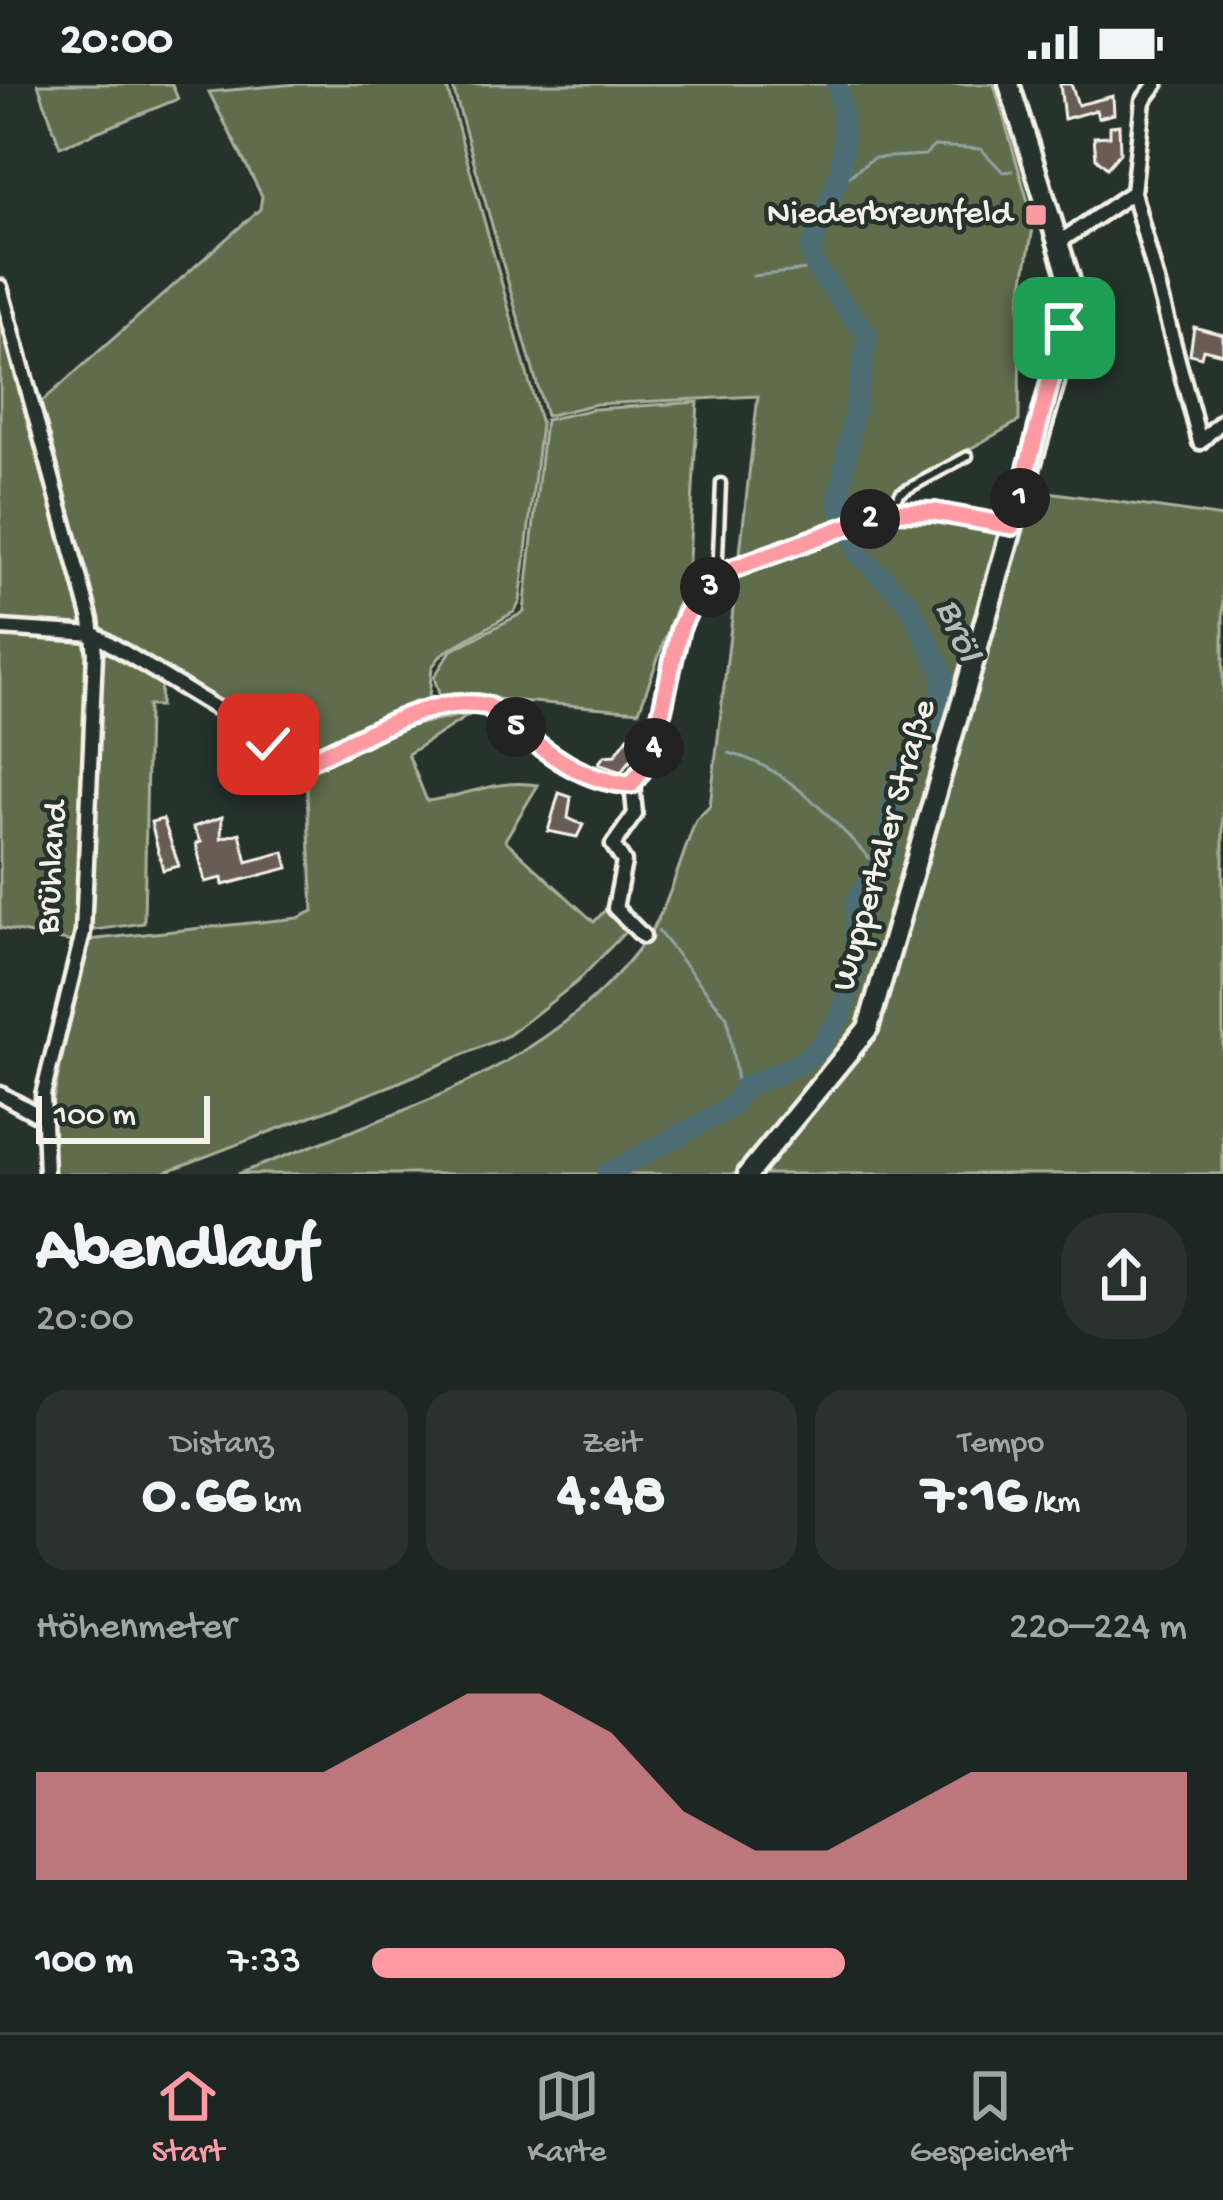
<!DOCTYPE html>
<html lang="de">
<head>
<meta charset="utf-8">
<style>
	body { margin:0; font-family:"Gochi Hand",sans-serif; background:#29322f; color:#f1f3f6; height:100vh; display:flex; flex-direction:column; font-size:45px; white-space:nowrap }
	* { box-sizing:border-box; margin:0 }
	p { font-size:39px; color:#a0a5a5 }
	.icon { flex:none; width:66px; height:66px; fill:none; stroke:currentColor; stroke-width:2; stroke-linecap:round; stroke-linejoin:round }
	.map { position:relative; height:1090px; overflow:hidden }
	.side { display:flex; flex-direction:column; background:#1c2622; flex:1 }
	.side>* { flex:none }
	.scale { position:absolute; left:36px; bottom:30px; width:174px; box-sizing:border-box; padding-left:12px; border:6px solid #f4f1e8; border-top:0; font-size:33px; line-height:42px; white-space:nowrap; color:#f4f1e8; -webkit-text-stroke:9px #26332d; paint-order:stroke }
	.pin { position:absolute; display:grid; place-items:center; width:102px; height:102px; color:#fff; margin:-51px; border-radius:24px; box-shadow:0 6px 18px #0006 }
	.km { position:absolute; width:60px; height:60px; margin:-30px; border-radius:50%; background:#222; color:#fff; font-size:33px; line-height:60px; text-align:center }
	.round { display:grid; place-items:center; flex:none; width:126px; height:126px; border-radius:48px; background:#29322f }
	.head { display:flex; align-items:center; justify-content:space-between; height:204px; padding:0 36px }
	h1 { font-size:66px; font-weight:700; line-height:90px }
	.metrics { display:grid; grid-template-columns:repeat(3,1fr); gap:18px; height:204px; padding:12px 36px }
	.metrics div { display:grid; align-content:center; border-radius:30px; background:#29322f; text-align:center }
	.metrics b { font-size:60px; font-weight:700 }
	.metrics small { font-size:33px; font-weight:400 }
	.metrics p { font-size:33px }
	.chart { height:336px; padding:24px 36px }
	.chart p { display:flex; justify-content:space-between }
	.chart svg { width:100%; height:216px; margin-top:12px; fill:#ff9aa2; opacity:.7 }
	ul { padding:0 36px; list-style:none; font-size:39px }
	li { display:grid; grid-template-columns:192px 144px 1fr; align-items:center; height:90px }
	li i { height:30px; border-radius:15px; background:#ff9aa2 }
	.status { display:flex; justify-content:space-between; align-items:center; height:84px; padding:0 60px; background:#1c2622; direction:ltr }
	.status svg { height:33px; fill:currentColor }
	.tab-bar { display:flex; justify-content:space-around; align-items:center; height:168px; border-top:3px solid #3a4340; background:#1c2622; font-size:33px; color:#a0a5a5 }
	.tab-bar a { display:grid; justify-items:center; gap:6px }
	.tab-bar .on { color:#ff9aa2 }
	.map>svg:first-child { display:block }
	.green { fill:#606d4e; stroke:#aaaf9b; stroke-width:3 }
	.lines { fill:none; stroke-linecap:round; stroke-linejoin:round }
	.stream { stroke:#90a2a3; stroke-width:3 }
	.river { stroke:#4e6e75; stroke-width:21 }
	.building { fill:#685d54; stroke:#f4f1e8; stroke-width:3 }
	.service-casing { stroke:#f4f1e8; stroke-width:15 }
	.minor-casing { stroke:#f4f1e8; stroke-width:21 }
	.secondary-casing { stroke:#f4f1e8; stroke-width:27 }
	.service { stroke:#26332d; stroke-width:6 }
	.minor { stroke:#26332d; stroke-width:12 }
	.secondary { stroke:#26332d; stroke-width:18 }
	.route-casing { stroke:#fff; stroke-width:24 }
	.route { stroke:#ff9aa2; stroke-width:15 }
	.poi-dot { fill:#ff9aa2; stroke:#26332d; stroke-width:4.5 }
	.labels { text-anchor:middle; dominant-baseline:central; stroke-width:9; stroke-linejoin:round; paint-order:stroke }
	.poi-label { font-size:36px; fill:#f4f1e8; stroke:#26332d; text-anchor:end }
	.street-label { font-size:36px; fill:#f4f1e8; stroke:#26332d }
	.water-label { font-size:39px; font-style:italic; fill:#b2bdba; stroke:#26332d }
</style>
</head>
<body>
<div class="status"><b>20:00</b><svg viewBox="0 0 49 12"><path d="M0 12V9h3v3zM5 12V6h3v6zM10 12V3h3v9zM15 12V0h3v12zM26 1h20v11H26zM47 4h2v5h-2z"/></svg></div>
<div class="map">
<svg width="1223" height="1090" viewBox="0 0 1223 1090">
	<rect width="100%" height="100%" fill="#26332d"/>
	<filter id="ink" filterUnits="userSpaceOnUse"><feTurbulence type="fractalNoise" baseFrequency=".00833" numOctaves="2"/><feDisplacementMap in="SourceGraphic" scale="24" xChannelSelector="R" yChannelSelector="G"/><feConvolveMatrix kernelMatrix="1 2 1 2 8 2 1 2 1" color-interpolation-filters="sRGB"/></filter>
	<g filter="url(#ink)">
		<g class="green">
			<path d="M38,0H172L178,15L60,63Z"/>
			<path d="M296,0H446L541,340L520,518L514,528L442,570L432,583L428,622L306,673L97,541L35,324L260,125L262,112L209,8Z"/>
			<path d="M452,0H994L1034,138L1020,219L1019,337L906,401L874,427L739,477L758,312L596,320L546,332Z"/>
			<path d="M0,213L88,536L81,546L0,538Z"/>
			<path d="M698,318L688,491L639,627L496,615L441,617L434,593L451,567L524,528L545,336L594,325Z"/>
			<path d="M1028,405L1223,433V1090H761L875,948Z"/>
			<path d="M906,432L995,446L1000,454L862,938L737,1090H238C386,1031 549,990 646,855C669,823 681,773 696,736L710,722L737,491L847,448Z"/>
			<path d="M0,546L82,553L91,561L78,859L0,844Z"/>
			<path d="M105,561L161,594L160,622H148L144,839L95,846L87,839L99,571Z"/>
			<path d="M472,629L408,670L427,717C469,712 496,694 538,701L505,756L594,838L610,821L627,846L577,898L509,951L395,1000L160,1090H51L50,1030L88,856L298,834L313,827L306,690L405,643Z"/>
		</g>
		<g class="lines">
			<g class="stream">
				<path d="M838,101L873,74L925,71L934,62L981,65L1003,88L1012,87"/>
				<path d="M753,192L816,185"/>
				<path d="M729,669C791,684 835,739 878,783"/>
				<path d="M658,847L727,933L739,1010"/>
			</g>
			<path class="river" d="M607,1090L731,1023L744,1003L797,981L816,967L840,934L855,882L856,818L888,766L893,706L927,647L943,604V589L909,520L859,471L838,419L868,252L816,185L810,167C835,96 855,81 837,0"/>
		</g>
		<g class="building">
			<path d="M1060,0H1071L1078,21L1113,12L1114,30L1098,34L1096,26L1064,35Z"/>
			<path d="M1119,41L1120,69L1107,84L1096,74L1094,53L1110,52V42Z"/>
			<path d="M1194,243L1223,251V270L1203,265L1201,273L1190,270Z"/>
			<path d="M628,653L640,665L621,688L598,680L604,672L615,671Z"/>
			<path d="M559,709L571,713L568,734L583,741L577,753L548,747Z"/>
			<path d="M222,733L221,754L240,749L247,778L284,768L288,784L223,801L222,794L205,798L196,760L201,758L193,743Z"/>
			<path d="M163,735L179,782L163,786L151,738Z"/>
		</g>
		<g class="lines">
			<defs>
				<g id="service">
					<path d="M891,424L900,409L968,372"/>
					<path d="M717,496L721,399"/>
				</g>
				<g id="minor">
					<path d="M1133,108L1200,358"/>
					<path d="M1061,157L1133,108L1143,17L1156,0"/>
					<path d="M0,203L91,536L95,569L83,849L43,1011L46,1090"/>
					<path d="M1200,358L1223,336"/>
					<path d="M0,544L94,550L305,678C360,657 427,609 488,622C530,654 577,700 632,700L652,672L680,544L695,515L732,485L889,427L935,428L1012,442"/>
					<path d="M632,700L635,730L613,761L624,778L615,824L643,852"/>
					<path d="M0,1010L42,1033"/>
				</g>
				<path id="secondary" d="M748,1090L868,944L1054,298L1069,194L1009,0"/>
			</defs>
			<use href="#service" class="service-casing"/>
			<use href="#minor" class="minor-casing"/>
			<use href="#secondary" class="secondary-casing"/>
			<use href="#service" class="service"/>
			<use href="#minor" class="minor"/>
			<use href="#secondary" class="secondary"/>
		</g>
	</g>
	<g class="lines" filter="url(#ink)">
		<defs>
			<path id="route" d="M268,660L305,678C361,657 426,609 488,622C530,654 577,700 632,700L652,672L680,544L694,515L732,485L889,427L935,428L1012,442L1064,244"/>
		</defs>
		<use href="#route" class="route-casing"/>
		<use href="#route" class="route"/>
	</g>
	<rect class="poi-dot" x="1024" y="119" width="24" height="24" rx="6"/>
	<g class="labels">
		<g class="poi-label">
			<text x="1012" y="131">Niederbreunfeld</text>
		</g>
		<g class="street-label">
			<text transform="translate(886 762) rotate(-74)">Wuppertaler Straße</text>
			<text transform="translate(54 784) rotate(-86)">Brühland</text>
		</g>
		<g class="water-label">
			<text transform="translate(956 547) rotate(68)">Bröl</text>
		</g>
	</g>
</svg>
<div class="scale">100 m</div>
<div class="pin" style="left:1064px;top:244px;background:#1e9e55"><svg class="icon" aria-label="arrive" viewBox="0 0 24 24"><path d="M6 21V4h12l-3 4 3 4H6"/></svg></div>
<div class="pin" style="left:268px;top:660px;background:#d93025"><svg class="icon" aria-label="check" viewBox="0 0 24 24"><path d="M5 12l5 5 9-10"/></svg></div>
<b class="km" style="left:1020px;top:414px">1</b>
<b class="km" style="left:870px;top:435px">2</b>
<b class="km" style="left:710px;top:503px">3</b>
<b class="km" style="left:654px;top:664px">4</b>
<b class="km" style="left:516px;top:643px">5</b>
</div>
<section class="side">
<div class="head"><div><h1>Abendlauf</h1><p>20:00</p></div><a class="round"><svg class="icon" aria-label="share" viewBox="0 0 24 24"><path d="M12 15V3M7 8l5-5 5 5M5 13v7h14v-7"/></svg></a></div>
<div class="metrics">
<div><p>Distanz</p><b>0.66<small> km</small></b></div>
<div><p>Zeit</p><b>4:48</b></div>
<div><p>Tempo</p><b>7:16<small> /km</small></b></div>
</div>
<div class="chart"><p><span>Höhenmeter</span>220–224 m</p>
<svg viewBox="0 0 160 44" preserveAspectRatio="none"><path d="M0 44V22L10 22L20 22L30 22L40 22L50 14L60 6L70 6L80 14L90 30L100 38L110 38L120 30L130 22L140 22L150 22L160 22V44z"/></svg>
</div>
<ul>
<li><b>100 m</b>7:33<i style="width:58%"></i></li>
</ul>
</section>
<nav class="tab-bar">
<a class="on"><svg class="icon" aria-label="home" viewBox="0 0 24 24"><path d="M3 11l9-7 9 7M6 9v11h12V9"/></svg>Start</a>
<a><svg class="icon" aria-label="map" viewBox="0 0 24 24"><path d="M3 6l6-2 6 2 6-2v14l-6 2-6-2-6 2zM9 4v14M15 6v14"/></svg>Karte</a>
<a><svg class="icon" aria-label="saved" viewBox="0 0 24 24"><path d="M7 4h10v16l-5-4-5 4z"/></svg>Gespeichert</a>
</nav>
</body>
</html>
